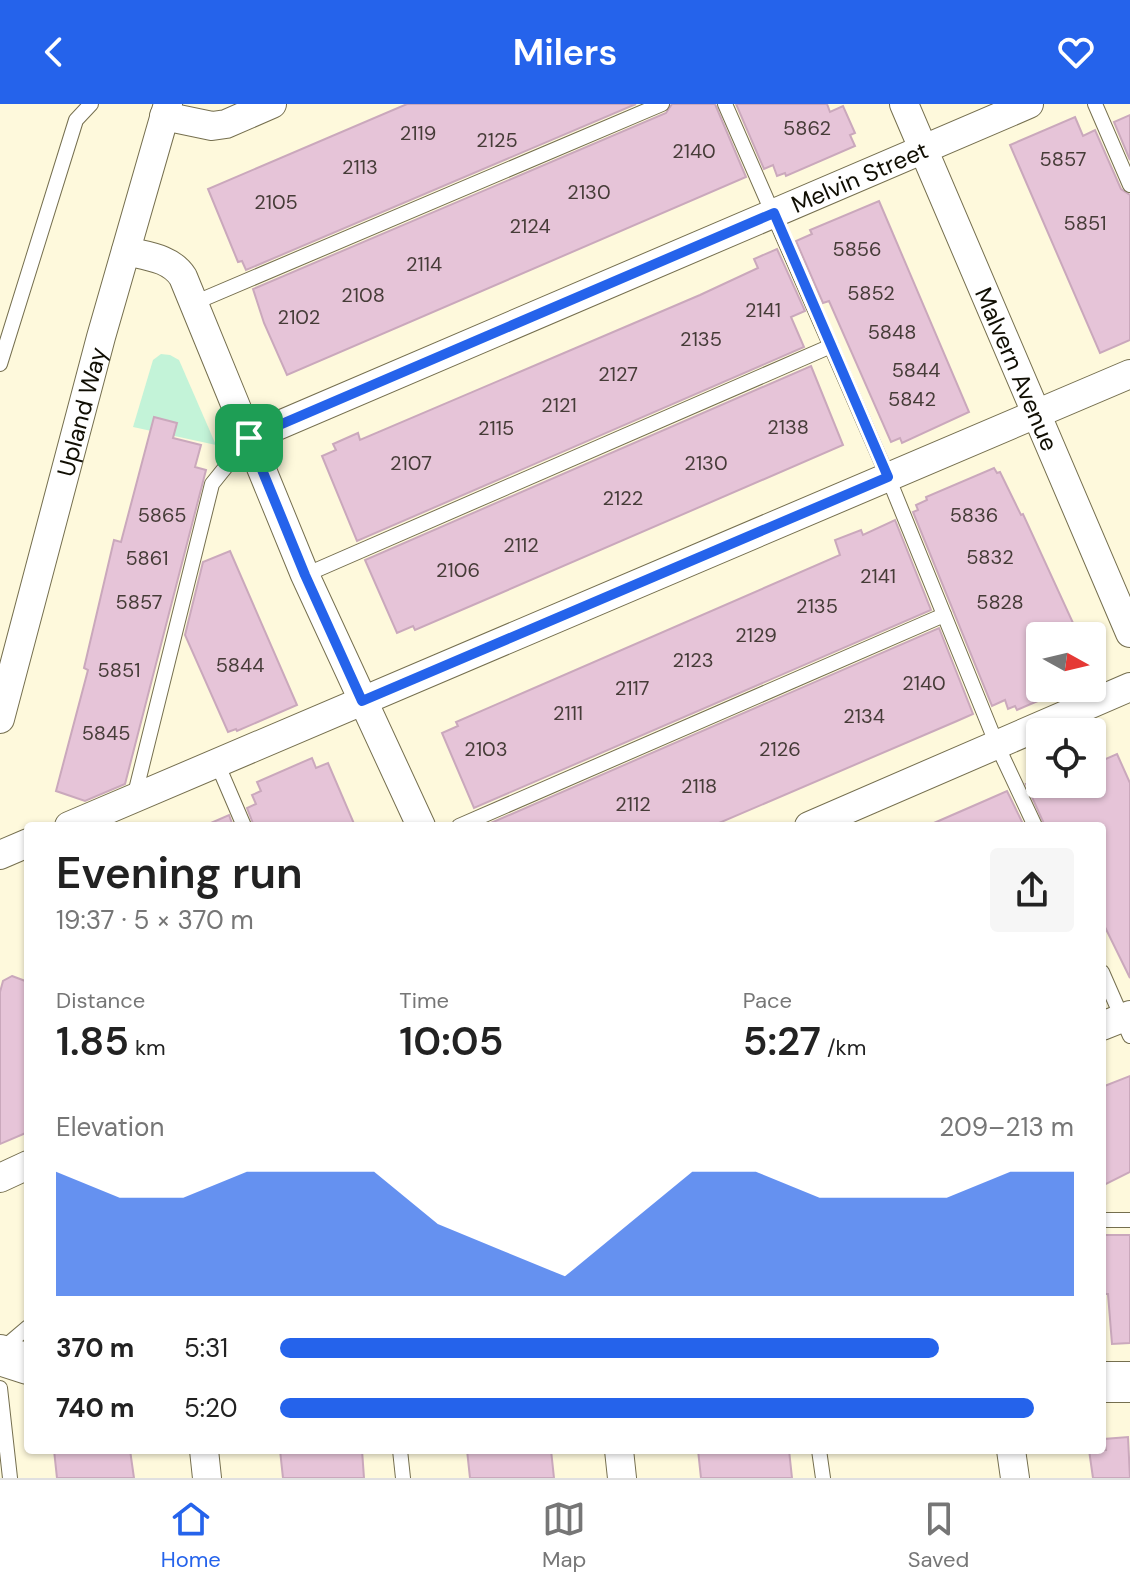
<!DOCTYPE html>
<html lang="en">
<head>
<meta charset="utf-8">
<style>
	body { margin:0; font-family:"DM Sans",sans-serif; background:#f6f6f6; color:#222; height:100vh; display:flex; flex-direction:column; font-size:30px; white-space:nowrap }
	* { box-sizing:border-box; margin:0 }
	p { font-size:26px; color:#767676 }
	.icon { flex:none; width:44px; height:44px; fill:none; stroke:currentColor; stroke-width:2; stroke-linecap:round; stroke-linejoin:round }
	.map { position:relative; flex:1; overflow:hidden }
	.details { position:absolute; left:24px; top:718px; width:1082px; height:632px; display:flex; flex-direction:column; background:#fff; border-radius:8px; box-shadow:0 2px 6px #0004 }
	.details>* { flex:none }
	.needle { width:52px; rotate:98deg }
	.tools { position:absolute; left:1026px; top:518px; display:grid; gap:16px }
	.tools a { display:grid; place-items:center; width:80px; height:80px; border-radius:8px; background:#fff; box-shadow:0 2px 6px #0004; font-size:40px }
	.pin { position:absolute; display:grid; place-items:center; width:68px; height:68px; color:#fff; margin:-34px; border-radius:16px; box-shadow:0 4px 12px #0006 }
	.round { display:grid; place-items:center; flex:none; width:84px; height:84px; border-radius:8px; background:#f6f6f6 }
	.headline { display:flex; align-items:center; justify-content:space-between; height:136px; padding:0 32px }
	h1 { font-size:44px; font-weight:600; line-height:60px }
	.metrics { display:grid; grid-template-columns:repeat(3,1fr); gap:12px; height:136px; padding:8px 32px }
	.metrics div { display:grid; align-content:center }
	.metrics b { font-size:40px; font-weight:600 }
	.metrics small { font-size:22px; font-weight:400 }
	.metrics p { font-size:22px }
	.chart { height:224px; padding:16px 32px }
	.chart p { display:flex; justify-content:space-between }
	.chart svg { width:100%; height:144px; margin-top:8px; fill:#2563eb; opacity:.7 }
	ul { padding:0 32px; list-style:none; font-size:26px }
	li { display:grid; grid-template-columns:128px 96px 1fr; align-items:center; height:60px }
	li i { height:20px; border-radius:10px; background:#2563eb }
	header { display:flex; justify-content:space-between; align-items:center; height:104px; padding:0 32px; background:#2563eb; color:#fff; font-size:36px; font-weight:600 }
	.dock { display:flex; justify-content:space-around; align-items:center; height:112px; border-top:2px solid #e0e0e0; background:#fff; font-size:22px; color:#767676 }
	.dock a { display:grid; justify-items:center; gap:4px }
	.dock .on { color:#2563eb }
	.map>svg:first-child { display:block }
	.green { fill:#c3f3d8 }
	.building { fill:#e6c4d8; stroke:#caa8bc; stroke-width:2 }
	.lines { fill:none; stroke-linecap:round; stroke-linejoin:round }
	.lane-casing { stroke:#756f4f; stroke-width:16 }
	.street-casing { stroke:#756f4f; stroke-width:30 }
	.secondary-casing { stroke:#756f4f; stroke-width:42 }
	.lane { stroke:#fff; stroke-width:14 }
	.street { stroke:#fff; stroke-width:28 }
	.secondary { stroke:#fff; stroke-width:40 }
	.route-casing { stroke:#fff; stroke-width:16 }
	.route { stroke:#2563eb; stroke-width:10 }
	.labels { text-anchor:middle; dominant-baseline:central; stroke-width:8; stroke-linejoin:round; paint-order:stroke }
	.number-label { font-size:20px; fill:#463c38 }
	.street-label { font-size:24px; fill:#100e03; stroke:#fef9dc }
</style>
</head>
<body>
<header><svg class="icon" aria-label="back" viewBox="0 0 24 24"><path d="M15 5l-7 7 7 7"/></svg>Milers<svg class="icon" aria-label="heart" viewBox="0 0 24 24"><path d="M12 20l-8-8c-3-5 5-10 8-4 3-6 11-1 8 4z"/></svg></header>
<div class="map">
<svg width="1130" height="1374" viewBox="0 0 1130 1374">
	<rect width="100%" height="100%" fill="#fef9dc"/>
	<path class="green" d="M161,250L170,251L179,256L216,341L133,323L153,256Z"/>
	<g class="building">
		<path d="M407,0H636L246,166L242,157L238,158L208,85Z"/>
		<path d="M672,0H715L746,73L287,271L264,219L253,185L666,9Z"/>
		<path d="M736,0H827L830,8L843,2L855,29L850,31L855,42L786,72L785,69L777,72L773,61L764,65Z"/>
		<path d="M1130,11V56L1114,18Z"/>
		<path d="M1075,13L1083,32L1095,26L1121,85L1130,91V236L1100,249L1010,41Z"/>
		<path d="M879,97L969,308L902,339L900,334L891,338L829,197L823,199L796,137L812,130L810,126Z"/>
		<path d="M777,145L805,207L791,213L804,243L357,437L322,352L336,346L333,340L358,329L360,336L700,191L758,164L754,155Z"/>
		<path d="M811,262L843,341L494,492L415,526L413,522L397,529L365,456Z"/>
		<path d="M154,313L177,319L173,334L201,341L195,363L206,366L125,680L85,697L56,687L88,566L84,564L114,436L121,438Z"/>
		<path d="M994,364L997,369L1000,368L1021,411L1023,410L1079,532H1040V596L1017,606L1015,602L1008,605L1005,596L992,602L913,408L918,406L916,401L927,396L926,393Z"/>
		<path d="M895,416L931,506L474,704L442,629L458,622L456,618L840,451L835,436L861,426L863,431Z"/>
		<path d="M230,447L297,601L237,627L236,625L228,628L185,531L203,458Z"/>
		<path d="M939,524L973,610L957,617L712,722H484Z"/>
		<path d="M1117,650L1130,679V874L1102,817V722H1045L1026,680H1092V661Z"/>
		<path d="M312,654L316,664L328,659L355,722H254L247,704L256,700L252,691L261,687L257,678Z"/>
		<path d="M1007,687L1024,722H927L989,695Z"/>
		<path d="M229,711L233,722H204Z"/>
		<path d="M12,872L28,878V1028L0,1040V888L3,877Z"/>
		<path d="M1130,972V1068L1102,1082V983Z"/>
		<path d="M1102,1131H1130V1239L1112,1240L1108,1190H1102Z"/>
		<path d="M1128,1333L1130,1374H1093L1089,1346H1106L1104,1335Z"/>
		<path d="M54,1346H130L134,1374H57Z"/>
		<path d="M280,1346H362L364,1374H283Z"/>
		<path d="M467,1346H551L554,1374H470Z"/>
		<path d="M698,1346H789L792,1374H701Z"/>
	</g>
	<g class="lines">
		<defs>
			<g id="lane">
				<path d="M725,0L888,373L997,641L1035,722"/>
				<path d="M1095,0L1130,81"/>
				<path d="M194,199L662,0"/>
				<path d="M0,260L76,16L91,0"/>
				<path d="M305,471L831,242"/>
				<path d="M217,659L244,722"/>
				<path d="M134,694L212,380L249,334"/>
				<path d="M459,722L944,511"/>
				<path d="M1102,868L1130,932"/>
				<path d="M1102,1116H1130"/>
				<path d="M1,1246L28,1223"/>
				<path d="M0,1284L10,1374"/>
				<path d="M400,1346L403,1374"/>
				<path d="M819,1346L823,1374"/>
			</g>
			<g id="street">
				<path id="s1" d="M904,0L1130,529"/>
				<path d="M164,12L212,22L226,20L272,0"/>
				<path d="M126,147C147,152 171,154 183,173L305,471L421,722"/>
				<path id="s2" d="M249,334L1029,0"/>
				<path id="s3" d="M0,615L101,233L168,0"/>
				<path d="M69,722L1130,270"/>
				<path d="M809,722L1130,583"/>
				<path d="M0,751L28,739"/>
				<path d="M1102,922L1130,911"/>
				<path d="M0,1074L28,1061"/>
				<path d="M204,1346L207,1374"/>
				<path d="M619,1346L622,1374"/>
				<path d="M1011,1346L1015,1374"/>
			</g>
			<g id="secondary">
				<path d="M0,1251L28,1260"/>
				<path d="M1102,1278H1130"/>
			</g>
		</defs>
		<use href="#lane" class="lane-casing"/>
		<use href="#street" class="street-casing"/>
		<use href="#secondary" class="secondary-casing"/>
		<use href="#lane" class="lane"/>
		<use href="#street" class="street"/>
		<use href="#secondary" class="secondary"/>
	</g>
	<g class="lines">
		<defs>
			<path id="route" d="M774,109L888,373L362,597L305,471L249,334Z"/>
		</defs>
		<use href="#route" class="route-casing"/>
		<use href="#route" class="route"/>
	</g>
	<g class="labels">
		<g class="number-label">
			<text x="807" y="24">5862</text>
			<text x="418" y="29">2119</text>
			<text x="497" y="36">2125</text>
			<text x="694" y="47">2140</text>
			<text x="1063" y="55">5857</text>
			<text x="360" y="63">2113</text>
			<text x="589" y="88">2130</text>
			<text x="276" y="98">2105</text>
			<text x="1085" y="119">5851</text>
			<text x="530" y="122">2124</text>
			<text x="857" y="145">5856</text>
			<text x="424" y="160">2114</text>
			<text x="871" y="189">5852</text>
			<text x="363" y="191">2108</text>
			<text x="763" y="206">2141</text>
			<text x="299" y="213">2102</text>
			<text x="892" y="228">5848</text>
			<text x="701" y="235">2135</text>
			<text x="916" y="266">5844</text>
			<text x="618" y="270">2127</text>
			<text x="912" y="295">5842</text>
			<text x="559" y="301">2121</text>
			<text x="788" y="323">2138</text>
			<text x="496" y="324">2115</text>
			<text x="411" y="359">2107</text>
			<text x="706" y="359">2130</text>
			<text x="623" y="394">2122</text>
			<text x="162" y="411">5865</text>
			<text x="974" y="411">5836</text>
			<text x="521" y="441">2112</text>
			<text x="990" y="453">5832</text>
			<text x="147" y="454">5861</text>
			<text x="458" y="466">2106</text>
			<text x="878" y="472">2141</text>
			<text x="139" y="498">5857</text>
			<text x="1000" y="498">5828</text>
			<text x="817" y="502">2135</text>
			<text x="756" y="531">2129</text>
			<text x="693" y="556">2123</text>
			<text x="240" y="561">5844</text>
			<text x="119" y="566">5851</text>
			<text x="924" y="579">2140</text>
			<text x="632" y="584">2117</text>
			<text x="568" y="609">2111</text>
			<text x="864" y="612">2134</text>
			<text x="106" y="629">5845</text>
			<text x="486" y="645">2103</text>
			<text x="780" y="645">2126</text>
			<text x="699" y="682">2118</text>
			<text x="633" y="700">2112</text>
		</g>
		<g class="street-label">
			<text stroke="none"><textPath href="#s2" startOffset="664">Melvin Street</textPath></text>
			<text stroke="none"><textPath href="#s1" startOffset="288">Malvern Avenue</textPath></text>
			<text stroke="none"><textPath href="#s3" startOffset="318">Upland Way</textPath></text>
		</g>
	</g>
</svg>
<div class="tools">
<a><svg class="needle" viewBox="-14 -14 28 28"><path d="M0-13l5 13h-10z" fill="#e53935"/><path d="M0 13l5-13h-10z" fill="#767676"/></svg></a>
<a><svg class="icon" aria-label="locate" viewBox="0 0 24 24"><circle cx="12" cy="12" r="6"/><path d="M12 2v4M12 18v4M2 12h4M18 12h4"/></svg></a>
</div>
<div class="pin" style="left:249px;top:334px;background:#1e9e55"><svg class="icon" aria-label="arrive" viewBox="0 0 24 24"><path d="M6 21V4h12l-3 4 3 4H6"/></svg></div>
<section class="details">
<div class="headline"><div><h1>Evening run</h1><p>19:37 · 5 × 370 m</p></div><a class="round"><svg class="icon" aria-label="share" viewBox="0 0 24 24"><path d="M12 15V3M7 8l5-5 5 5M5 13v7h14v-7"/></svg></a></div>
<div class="metrics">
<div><p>Distance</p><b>1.85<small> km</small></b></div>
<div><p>Time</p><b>10:05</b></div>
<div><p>Pace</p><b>5:27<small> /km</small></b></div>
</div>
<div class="chart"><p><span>Elevation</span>209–213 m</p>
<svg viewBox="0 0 160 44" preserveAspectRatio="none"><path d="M0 44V6L10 14L20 14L30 6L40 6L50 6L60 22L70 30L80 38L90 22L100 6L110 6L120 14L130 14L140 14L150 6L160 6V44z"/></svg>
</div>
<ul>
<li><b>370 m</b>5:31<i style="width:83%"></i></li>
<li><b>740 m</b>5:20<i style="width:95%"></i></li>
</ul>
</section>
</div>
<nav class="dock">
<a class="on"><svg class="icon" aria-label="home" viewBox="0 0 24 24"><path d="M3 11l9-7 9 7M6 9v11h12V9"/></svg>Home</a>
<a><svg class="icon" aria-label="map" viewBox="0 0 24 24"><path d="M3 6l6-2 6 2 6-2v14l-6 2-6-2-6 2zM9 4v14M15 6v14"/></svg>Map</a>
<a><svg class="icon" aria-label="saved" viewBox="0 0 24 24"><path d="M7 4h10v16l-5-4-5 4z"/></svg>Saved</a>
</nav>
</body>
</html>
